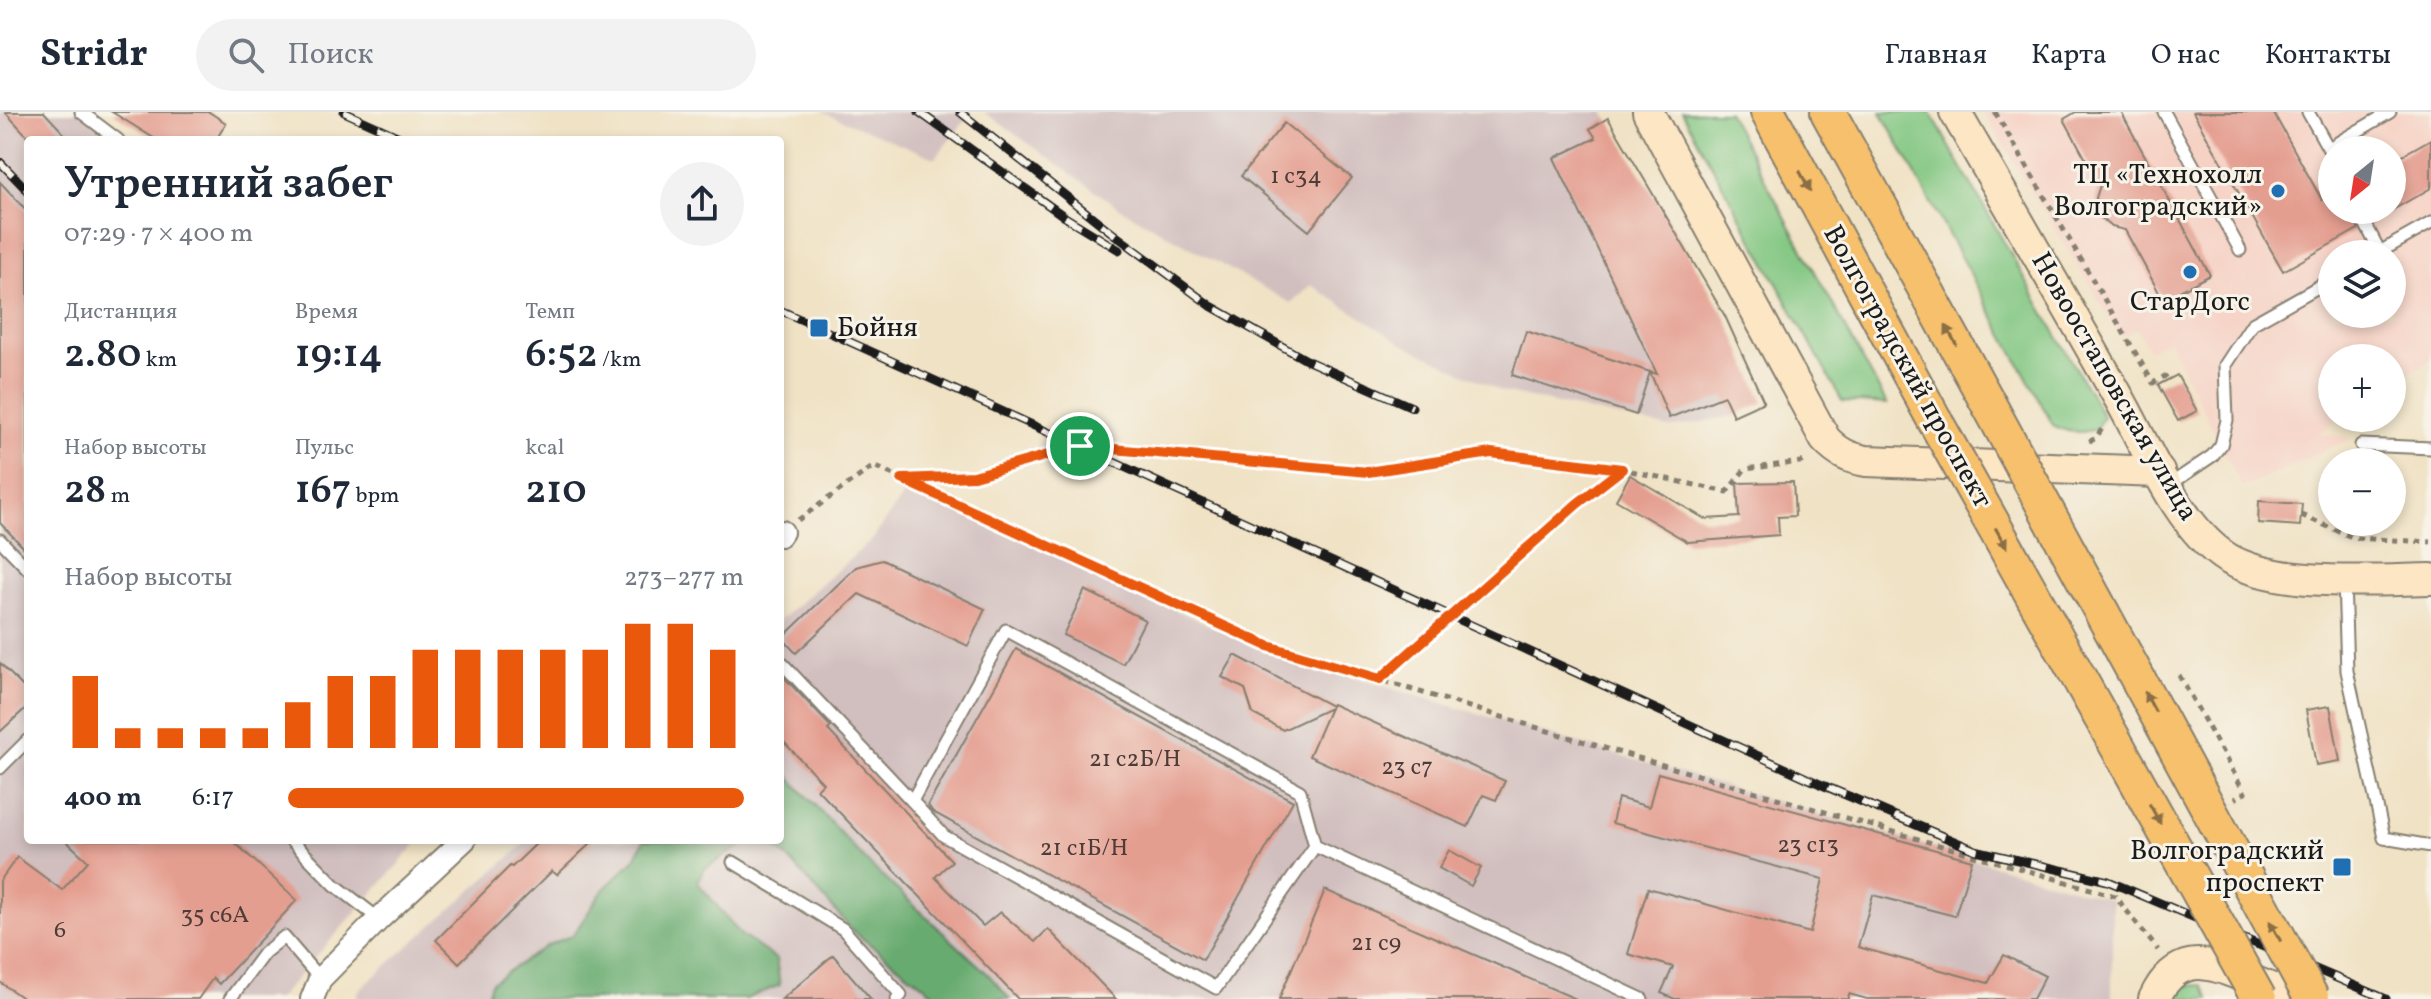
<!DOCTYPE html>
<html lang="ru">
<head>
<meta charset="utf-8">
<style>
	body { margin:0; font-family:Vollkorn,serif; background:#f2f2f3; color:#1f2937; height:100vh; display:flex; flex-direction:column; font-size:30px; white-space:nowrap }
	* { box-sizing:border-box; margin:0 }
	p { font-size:26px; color:#747a83 }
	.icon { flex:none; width:44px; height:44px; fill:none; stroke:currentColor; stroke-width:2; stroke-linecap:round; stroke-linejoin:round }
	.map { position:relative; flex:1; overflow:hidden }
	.panel { position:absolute; left:24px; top:24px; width:760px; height:708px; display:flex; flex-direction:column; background:#fff; border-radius:8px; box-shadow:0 4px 12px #0003 }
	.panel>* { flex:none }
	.needle { width:52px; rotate:210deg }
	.buttons { position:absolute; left:2318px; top:24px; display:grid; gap:16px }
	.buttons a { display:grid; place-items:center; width:88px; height:88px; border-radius:50%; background:#fff; box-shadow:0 4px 12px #0003; font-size:40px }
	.pin { position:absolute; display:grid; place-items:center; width:68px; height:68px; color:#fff; margin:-34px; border:4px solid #fff; border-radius:50%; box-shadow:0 2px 8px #0007 }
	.round { display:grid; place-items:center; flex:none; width:84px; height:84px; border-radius:42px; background:#f2f2f3 }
	.overview { display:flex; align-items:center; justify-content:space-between; height:136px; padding:0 40px }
	h1 { font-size:44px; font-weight:600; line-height:60px }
	.stats { display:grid; grid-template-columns:repeat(3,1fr); gap:12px; height:136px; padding:8px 40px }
	.stats div { display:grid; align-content:center }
	.stats b { font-size:40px; font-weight:600 }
	.stats small { font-size:22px; font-weight:400 }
	.stats p { font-size:22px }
	.chart { height:224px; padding:16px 40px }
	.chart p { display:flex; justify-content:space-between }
	.chart svg { width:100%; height:144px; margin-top:8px; stroke:#ea580c; stroke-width:6 }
	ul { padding:0 40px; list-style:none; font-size:26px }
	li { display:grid; grid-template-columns:128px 96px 1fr; align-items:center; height:60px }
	li i { height:20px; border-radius:10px; background:#ea580c }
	header { display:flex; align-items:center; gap:48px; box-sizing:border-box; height:112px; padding:0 40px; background:#fff; border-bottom:2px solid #e0e1e3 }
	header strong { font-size:38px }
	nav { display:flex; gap:44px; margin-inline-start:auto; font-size:28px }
	.search { width:560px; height:72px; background:#f2f2f3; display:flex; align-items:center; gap:20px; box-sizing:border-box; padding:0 28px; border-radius:44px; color:#747a83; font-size:30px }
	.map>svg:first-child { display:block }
	.built { fill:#f6d2c5; fill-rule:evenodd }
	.industrial { fill:#d1bfbf }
	.green { fill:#81c681; stroke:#4e714e; stroke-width:2 }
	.forest { fill:#68ab6f; stroke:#426446; stroke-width:2 }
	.building { fill:#e49e90 }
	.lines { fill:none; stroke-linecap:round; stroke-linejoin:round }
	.lane-casing { stroke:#867f70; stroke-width:15 }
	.street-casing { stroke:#867f70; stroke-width:26 }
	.secondary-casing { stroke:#867f70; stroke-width:34 }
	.primary-casing { stroke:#867f70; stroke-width:38 }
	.path { stroke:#867f70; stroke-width:5; stroke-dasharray:6 6; stroke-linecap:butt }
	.lane { stroke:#fff; stroke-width:11 }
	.street { stroke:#fff; stroke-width:22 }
	.secondary { stroke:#fce6c4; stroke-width:30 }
	.primary { stroke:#f7c06c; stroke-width:34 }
	.rail-casing { stroke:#1c1c1c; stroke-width:9 }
	.rail { stroke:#f7f3e8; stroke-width:6; stroke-dasharray:18; stroke-linecap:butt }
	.primary-bridge-casing { stroke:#867f70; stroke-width:38; stroke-linecap:butt }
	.primary-bridge { stroke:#f7c06c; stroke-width:34 }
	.oneway { fill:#8a6e44 }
	.route-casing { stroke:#fff; stroke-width:16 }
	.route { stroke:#ea580c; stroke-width:10 }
	.poi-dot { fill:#1f6fb2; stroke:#f7f3e8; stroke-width:3 }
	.labels { text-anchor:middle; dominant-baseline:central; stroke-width:6; stroke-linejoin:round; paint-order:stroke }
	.number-label { font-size:24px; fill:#4e3c39 }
	.poi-label { font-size:28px; fill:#1c1c1c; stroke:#f7f3e8; text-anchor:end }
	.street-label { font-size:28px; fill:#1c1c1c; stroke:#f7f3e8 }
</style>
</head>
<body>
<header>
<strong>Stridr</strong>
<div class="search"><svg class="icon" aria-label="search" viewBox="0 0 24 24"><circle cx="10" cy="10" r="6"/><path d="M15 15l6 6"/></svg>Поиск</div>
<nav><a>Главная</a><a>Карта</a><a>О нас</a><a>Контакты</a></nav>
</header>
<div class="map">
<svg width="2431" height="887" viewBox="0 0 2431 887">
	<rect width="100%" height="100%" fill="#f7f3e8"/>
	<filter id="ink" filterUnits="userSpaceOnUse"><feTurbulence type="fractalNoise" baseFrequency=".0125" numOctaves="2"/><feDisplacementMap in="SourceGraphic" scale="16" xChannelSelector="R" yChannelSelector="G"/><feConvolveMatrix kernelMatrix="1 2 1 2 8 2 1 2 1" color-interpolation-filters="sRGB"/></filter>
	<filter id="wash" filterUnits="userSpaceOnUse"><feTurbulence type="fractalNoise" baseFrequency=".006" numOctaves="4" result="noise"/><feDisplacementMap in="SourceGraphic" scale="32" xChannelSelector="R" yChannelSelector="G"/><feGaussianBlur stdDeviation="1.8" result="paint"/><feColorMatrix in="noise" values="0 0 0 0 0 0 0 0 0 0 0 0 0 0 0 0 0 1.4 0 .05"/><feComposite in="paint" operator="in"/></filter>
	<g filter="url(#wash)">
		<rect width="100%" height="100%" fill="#f0e2c5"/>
		<path class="built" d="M1983,0H2431V247L2392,272V246H2332V306H2341L2319,321L2351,326L2242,376L2169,228L2149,238L2136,216L2121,225ZM2332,38H2392V98H2332ZM2332,142H2392V202H2332Z"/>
		<g class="industrial">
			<path d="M0,0H92L122,28H28V728H420L278,887H0Z"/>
			<path d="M822,0H972L935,46Z"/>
			<path d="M984,0H1604L1687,143L1723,199L1764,290L1733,304L1670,316L1503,280L1403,232L1311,173L1291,191L1121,97Z"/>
			<path d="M908,376L1268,540L2112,788V887H356L359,878L529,728H780V508L873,427Z"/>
		</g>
		<g class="green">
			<path d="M1682,0H1728L1887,292L1842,289Z"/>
			<path d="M1881,0H1930L2103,304L2096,317C2079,322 2068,321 2053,313Z"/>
			<path d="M2202,873L2209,887H2175L2182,874Z"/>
		</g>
		<g class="forest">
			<path d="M780,655L865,748L988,862L1010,887H941L854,820L788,746L766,728H780Z"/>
			<path d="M644,728H750L703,758L698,771L741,823L776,847L780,873L746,887H491L487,884L491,871L548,833L573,823L604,777L635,747Z"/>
		</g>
		<g id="blocks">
			<g class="building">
				<path d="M5,0H44L70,28H31Z"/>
				<path d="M112,0H209L226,11L216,28H157Z"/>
				<path d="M2076,0H2121L2210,163L2163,188L2125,118L2112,115L2099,104L2096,86L2100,73L2064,7Z"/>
				<path d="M2193,0H2273L2322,88L2332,82V98H2392V49L2431,27V76L2373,109L2367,105L2361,106L2358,112V117L2283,159Z"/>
				<path d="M1608,6L1725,204L1764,290L1733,304L1724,284L1669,306L1650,260L1657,262L1554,46L1596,26L1590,17Z"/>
				<path d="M1284,11L1352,66L1309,119L1241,64Z"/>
				<path d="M0,70L28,100V440L0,411Z"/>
				<path d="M1526,219L1650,260L1636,303L1512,263Z"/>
				<path d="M2177,263L2197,299L2178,309L2158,273Z"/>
				<path d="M1630,363L1705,407L1739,405L1737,371L1793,370L1795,404L1778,405L1779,423L1688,430L1616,388Z"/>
				<path d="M2259,389L2302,392L2300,414L2258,411Z"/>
				<path d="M882,448L985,497L968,534L859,482L796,541L782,526L856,455Z"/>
				<path d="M1085,478L1145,508L1123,552L1063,523Z"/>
				<path d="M1016,537L1293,689L1203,848L933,700L928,693Z"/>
				<path d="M1235,543L1331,594L1332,592L1505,669L1496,688L1483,683L1468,715L1309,644L1330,596L1283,618L1253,602L1245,577L1222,565Z"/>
				<path d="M0,551L28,580V594L0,620Z"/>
				<path d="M780,561L831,615L828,618L952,749L935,765L983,814L1000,800L1035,830L1048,817L1116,887H1018L817,677L823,671L780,626Z"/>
				<path d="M2330,594L2340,649L2316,653L2306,598Z"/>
				<path d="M1658,661L1972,748L1955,804L1873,783L1858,835L1988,871L2004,843L2045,864L2033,887H1867L1849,882L1848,887H1675L1661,881L1673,855L1628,842L1648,776L1810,821L1823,767L1612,711L1618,686L1649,695Z"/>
				<path d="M65,728H232L297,788L219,872L213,866L198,887H24L0,870V769L17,745L62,778L88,749Z"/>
				<path d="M540,728H594L557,763L552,759L459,851L436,828L510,754L512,755Z"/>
				<path d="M1449,738L1481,756L1471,774L1439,756Z"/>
				<path d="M1325,778L1576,887H1279Z"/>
				<path d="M833,843L871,887H782Z"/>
			</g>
		</g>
	</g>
	<g filter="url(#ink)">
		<use href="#blocks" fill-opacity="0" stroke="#867f70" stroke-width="2"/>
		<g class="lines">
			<defs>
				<g id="lane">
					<path d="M81,0L118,28"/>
					<path d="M2164,0L2240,138"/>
					<path d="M2308,0L2331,41"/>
					<path d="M2329,36L2390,0"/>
					<path d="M2366,113L2380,140"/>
					<path d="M2376,142L2431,111"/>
					<path d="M2361,333L2431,336"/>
					<path d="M2169,373L2212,344L2221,333L2227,308L2225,253L2252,212L2332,167"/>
					<path d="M0,428L28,457"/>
					<path d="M2344,469L2347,559L2384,726L2431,734"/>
					<path d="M780,549L912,689"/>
					<path d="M0,656L28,628"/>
					<path d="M291,728L335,773L379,807"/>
					<path d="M1315,734L1216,876L944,724L912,689L1006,518L1300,679L1315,734L1642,887"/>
					<path d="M733,750L843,817L901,883L897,887"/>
					<path d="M230,887L264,841L284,825L320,867"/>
				</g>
				<g id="street">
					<path d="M780,423L782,420"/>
					<path d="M312,887L320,867L379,807L464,728"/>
				</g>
				<g id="secondary">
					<path d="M1648,0L1825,327C1837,340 1848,346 1866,349L2159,360"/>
					<path d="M1955,0C2010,95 2065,190 2119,286C2147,335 2178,415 2227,446C2277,476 2373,468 2431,467"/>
					<path d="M2154,887C2175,843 2203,847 2242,864C2260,872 2277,879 2294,887"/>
				</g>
				<g id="primary">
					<path d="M1768,0L1935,309"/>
					<path d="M1828,0L1988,291"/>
				</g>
			</defs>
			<use href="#lane" class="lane-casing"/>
			<use href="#street" class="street-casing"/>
			<use href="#secondary" class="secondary-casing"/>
			<use href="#primary" class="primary-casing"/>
			<g class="path">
				<path d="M1995,0L2153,271L2165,264L2168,268"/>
				<path d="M2089,329L2095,327L2104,314"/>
				<path d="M907,366L974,364L1080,334L1368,360L1491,341L1622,357L1727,380L1745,357L1808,349"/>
				<path d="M2301,403L2354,426L2431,430"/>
				<path d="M798,408L874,354L1268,534L1611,638L2115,784L2158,838"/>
				<path d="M2179,563L2245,681L2235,687"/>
				<path d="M1380,567L1577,392L1621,358"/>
			</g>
			<use href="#lane" class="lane"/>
			<use href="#street" class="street"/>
			<use href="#secondary" class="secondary"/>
			<use href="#primary" class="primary"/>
			<defs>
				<g id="rail">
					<path d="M344,0L406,28"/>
					<path d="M919,0L1065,105L1119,138"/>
					<path d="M960,0L1111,120L1211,194L1308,249L1412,295"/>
					<path d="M0,50L28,79"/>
					<path d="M780,198L1820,672L1975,738L2108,769L2386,887"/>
				</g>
			</defs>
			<use href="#rail" class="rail-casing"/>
			<use href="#rail" class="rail"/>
			<defs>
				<g id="primary-bridge">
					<path d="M1988,291L2312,887"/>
					<path d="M1935,309L2259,887"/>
				</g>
			</defs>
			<use href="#primary-bridge" class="primary-bridge-casing"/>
			<use href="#primary-bridge" class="primary-bridge"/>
		</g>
		<defs><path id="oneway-solid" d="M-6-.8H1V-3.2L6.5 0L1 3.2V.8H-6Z" transform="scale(2)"/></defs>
		<g class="oneway">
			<use href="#oneway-solid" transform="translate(1805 69) rotate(62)"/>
			<use href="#oneway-solid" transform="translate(1951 223) rotate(-119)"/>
			<use href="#oneway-solid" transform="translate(2001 426) rotate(61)"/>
			<use href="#oneway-solid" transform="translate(2150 590) rotate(-118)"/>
			<use href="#oneway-solid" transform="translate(2155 702) rotate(61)"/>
			<use href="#oneway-solid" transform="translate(2275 819) rotate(-119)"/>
		</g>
	</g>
	<g class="lines" filter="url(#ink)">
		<defs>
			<path id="route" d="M1080,334L1368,360L1491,341L1622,357L1577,392L1380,567L1268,534L902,367L974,364Z"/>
		</defs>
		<use href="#route" class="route-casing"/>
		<use href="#route" class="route"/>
	</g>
	<g class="poi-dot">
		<circle cx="2278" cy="79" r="8"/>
		<circle cx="2190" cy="160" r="8"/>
		<rect x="809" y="206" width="20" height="20" rx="4"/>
		<rect x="2332" y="745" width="20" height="20" rx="4"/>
	</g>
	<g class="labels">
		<g class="number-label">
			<text x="1296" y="65">1 с34</text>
			<text x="1135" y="648">21 с2Б/Н</text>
			<text x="1407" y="656">23 с7</text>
			<text x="1808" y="734">23 с13</text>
			<text x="1084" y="737">21 с1Б/Н</text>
			<text x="215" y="804">35 с6А</text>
			<text x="60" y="819">6</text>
			<text x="1376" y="832">21 с9</text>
		</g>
		<g class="poi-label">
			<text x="2262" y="63">ТЦ «Технохолл<tspan x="2262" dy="32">Волгоградский»</tspan></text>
			<text x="2190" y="190" text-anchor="middle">СтарДогс</text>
			<text x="837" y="216" text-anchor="start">Бойня</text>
			<text x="2324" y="739">Волгоградский<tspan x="2324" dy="32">проспект</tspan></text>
		</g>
		<g class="street-label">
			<text transform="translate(1907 255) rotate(61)">Волгоградский проспект</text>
			<text transform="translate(2114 275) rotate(60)">Новоостаповская улица</text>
		</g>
	</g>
</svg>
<div class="buttons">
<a><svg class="needle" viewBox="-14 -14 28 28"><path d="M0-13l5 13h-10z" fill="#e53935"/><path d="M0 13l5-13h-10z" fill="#747a83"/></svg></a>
<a><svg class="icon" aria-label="layers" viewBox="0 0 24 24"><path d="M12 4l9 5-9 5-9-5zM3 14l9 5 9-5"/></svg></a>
<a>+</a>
<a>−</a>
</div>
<div class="pin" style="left:1080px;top:334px;background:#1e9e55"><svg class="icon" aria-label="arrive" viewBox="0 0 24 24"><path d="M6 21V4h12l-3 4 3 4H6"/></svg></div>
<section class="panel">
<div class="overview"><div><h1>Утренний забег</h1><p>07:29 · 7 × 400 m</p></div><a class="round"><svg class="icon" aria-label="share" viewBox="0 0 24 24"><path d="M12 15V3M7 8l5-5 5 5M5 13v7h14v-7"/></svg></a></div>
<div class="stats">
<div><p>Дистанция</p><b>2.80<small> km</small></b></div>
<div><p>Время</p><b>19:14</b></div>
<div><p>Темп</p><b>6:52<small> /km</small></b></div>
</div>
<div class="stats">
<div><p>Набор высоты</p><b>28<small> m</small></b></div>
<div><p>Пульс</p><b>167<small> bpm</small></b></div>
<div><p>kcal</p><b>210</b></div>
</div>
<div class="chart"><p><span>Набор высоты</span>273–277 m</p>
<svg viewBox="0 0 160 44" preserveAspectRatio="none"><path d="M5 44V22M15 44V38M25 44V38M35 44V38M45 44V38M55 44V30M65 44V22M75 44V22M85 44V14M95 44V14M105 44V14M115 44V14M125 44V14M135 44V6M145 44V6M155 44V14"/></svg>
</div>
<ul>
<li><b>400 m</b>6:17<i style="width:100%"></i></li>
</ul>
</section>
</div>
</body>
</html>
